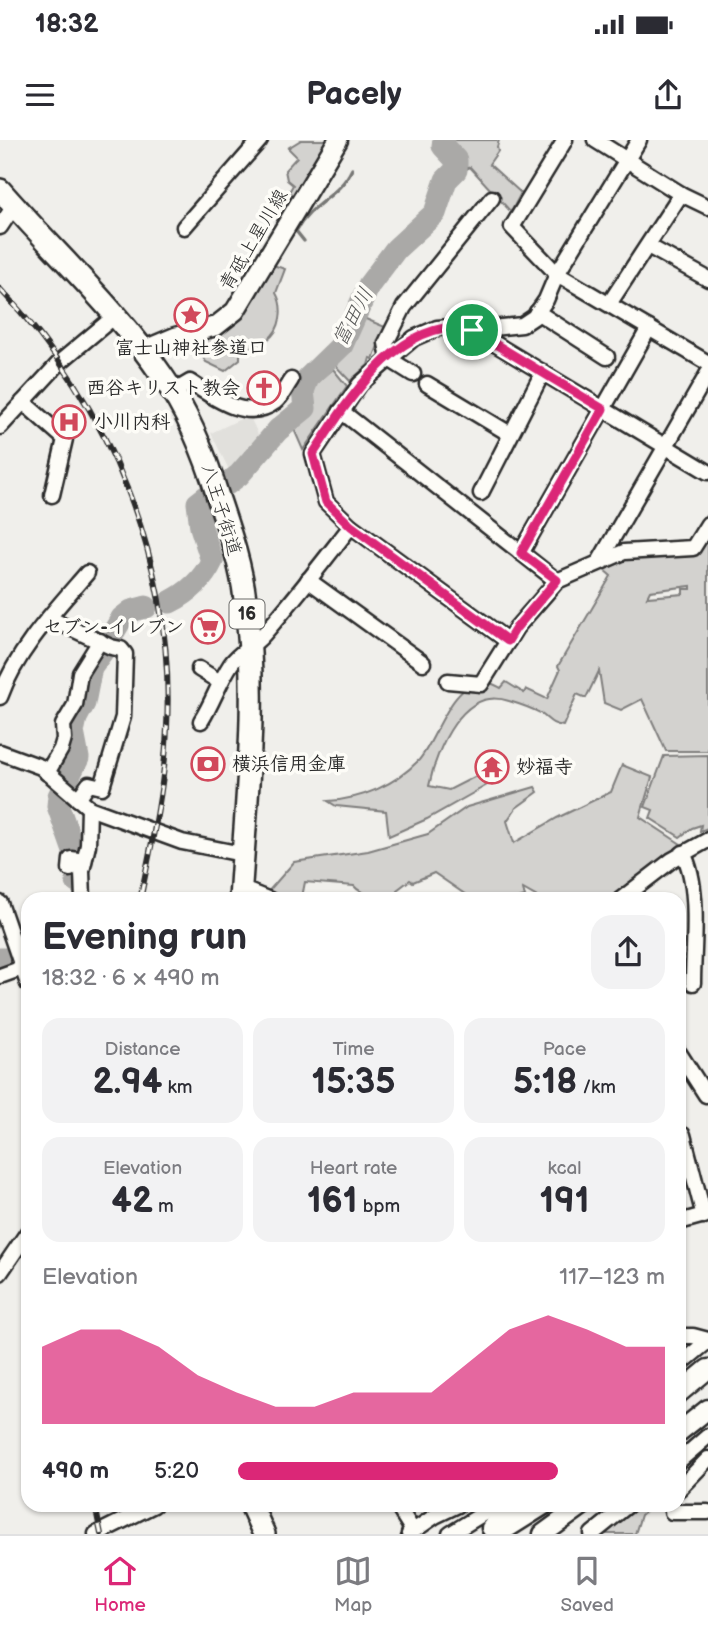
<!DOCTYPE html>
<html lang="en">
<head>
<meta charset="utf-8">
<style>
	body { margin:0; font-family:"Balsamiq Sans","Klee One",sans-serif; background:#f2f2f3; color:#2b2b33; height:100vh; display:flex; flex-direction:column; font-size:26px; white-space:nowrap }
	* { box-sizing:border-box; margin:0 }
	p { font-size:23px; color:#7c7c81 }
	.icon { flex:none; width:38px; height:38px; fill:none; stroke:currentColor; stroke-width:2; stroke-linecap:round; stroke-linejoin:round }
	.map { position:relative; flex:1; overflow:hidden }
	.panel { position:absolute; left:21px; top:752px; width:665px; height:620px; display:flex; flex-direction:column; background:#fff; border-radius:21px; box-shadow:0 2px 5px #0004 }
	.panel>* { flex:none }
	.pin { position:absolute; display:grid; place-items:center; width:60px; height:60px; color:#fff; margin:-30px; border:4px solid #fff; border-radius:50%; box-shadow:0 2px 7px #0007 }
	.round { display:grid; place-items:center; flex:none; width:74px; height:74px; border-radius:21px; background:#f2f2f3 }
	.summary { display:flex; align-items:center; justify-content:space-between; height:119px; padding:0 21px }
	h1 { font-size:38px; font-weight:600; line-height:52px }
	.figures { display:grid; grid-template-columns:repeat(3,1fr); gap:10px; height:119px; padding:7px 21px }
	.figures div { display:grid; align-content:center; border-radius:18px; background:#f2f2f3; text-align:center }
	.figures b { font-size:35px; font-weight:600 }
	.figures small { font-size:19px; font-weight:400 }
	.figures p { font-size:19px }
	.chart { height:196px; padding:14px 21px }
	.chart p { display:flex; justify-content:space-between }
	.chart svg { width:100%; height:126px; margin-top:7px; fill:#db2777; opacity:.7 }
	ul { padding:0 21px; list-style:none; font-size:23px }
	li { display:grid; grid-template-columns:112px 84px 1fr; align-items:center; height:52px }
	li i { height:18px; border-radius:9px; background:#db2777 }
	.status { display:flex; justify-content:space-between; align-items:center; height:49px; padding:0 35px; background:#fff; direction:ltr }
	.status svg { height:19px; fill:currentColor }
	header { display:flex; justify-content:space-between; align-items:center; height:91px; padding:0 21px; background:#fff; font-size:32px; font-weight:600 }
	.dock { display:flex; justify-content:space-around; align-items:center; height:98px; border-top:2px solid #e1e1e2; background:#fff; font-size:19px; color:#7c7c81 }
	.dock a { display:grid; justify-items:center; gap:4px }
	.dock .current { color:#db2777 }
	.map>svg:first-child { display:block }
	.built { fill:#e1e0dc }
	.green { fill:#d3d2cf; stroke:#7f7e7d; stroke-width:2; fill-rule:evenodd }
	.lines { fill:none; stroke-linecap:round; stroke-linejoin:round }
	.stream { stroke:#777775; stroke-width:3.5 }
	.river { stroke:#aaa9a7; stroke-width:23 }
	.minor-casing { stroke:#2b2b2b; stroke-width:19 }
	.major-casing { stroke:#2b2b2b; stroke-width:23 }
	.highway-casing { stroke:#2b2b2b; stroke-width:26 }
	.minor { stroke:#fdfcf7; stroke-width:14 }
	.major { stroke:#fdfcf7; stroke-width:18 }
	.highway { stroke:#fdfcf7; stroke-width:21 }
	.rail-casing { stroke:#2b2b2b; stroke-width:6 }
	.rail { stroke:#fdfcf7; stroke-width:3.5; stroke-dasharray:10; stroke-linecap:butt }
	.route-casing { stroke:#fff; stroke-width:14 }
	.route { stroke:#db2777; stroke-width:9 }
	.labels { text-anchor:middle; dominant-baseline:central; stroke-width:7; stroke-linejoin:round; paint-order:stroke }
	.shield { fill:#fdfcf7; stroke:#6a6a68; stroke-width:2 }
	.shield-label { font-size:18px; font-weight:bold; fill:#2b2b2b }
	.street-label { font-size:19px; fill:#2b2b2b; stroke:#fdfcf7 }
	.poi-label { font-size:19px; font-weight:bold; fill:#2b2b2b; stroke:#fdfcf7; text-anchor:start }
	.water-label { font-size:21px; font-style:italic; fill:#575756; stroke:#fdfcf7 }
</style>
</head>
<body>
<div class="status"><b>18:32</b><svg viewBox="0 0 49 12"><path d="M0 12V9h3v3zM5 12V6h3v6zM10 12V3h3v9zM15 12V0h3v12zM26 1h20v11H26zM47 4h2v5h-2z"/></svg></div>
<header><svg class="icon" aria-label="menu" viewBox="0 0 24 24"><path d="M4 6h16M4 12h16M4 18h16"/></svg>Pacely<svg class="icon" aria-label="share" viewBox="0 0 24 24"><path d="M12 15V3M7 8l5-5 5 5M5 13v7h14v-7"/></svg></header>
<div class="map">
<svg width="708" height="1394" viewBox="0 0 708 1394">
	<rect width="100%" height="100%" fill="#f0efeb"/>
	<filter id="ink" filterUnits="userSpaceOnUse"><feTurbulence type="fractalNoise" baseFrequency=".0143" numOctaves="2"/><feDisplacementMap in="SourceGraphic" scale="14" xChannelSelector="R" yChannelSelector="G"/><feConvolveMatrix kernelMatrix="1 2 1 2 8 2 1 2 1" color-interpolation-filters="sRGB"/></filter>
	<g filter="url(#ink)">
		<path class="built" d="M249,275L258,294L262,293L265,300L237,330L230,332L211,293Z"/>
		<g class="green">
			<path d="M301,0H331L295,57L289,52L293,45L287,40L285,30L297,17L288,8Z"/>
			<path d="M447,0H499L497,7L498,11L489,24L521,53L511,72L470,27L459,33C459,16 448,12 447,0Z"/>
			<path d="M273,125L285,129L276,153C284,167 282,190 267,200C259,205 248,207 240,212V219L225,231L206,222L193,202L220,190Z"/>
			<path d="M361,177L385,187L373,219L370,218L368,225L350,241L333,223L315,238L310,237L346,205Z"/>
			<path d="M333,229L347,246L303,310L293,287L297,283H300L312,266L311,243H317Z"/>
			<path d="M708,391V611H666L642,559L621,570L604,563L599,531L586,558L577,554L563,586C550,584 550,580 540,573C531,568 519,564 509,561C463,545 436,610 429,646L449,650L490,629L489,644L427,679L389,696L386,671L336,666L328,661C362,659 395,645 419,620C438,598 450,541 486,542C490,542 497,546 501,548L506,542L524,553L526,549L547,559L560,530L558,526L611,436L603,429L624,415L693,412ZM691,446V449H683V454L647,457L650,451Z"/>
			<path d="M708,615V688L700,691L701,685L692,688L680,697L650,678L653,670L645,667L664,616Z"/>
			<path d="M622,625L652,637L640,677L684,706L614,759H536L537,757L523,749L525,757L517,759H472L434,733L413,742L410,740L397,750V755C383,755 364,758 354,746L305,742L302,757L306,759H279L267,753L294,722L368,711L428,694L467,667L535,647L538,652L516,668L507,681L514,703L557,678L611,652Z"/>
			<path d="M634,1365H653L641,1375L635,1394H596Z"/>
		</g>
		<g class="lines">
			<path class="stream" d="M304,101L296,91C312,62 339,57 352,29"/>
			<g class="river">
				<path d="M227,344L239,335L278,290L305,268L303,251L308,238L342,205L369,145L396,109L435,73L446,40L456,30V20L443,6L444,0"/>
				<path d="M170,462C188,453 203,440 212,421L201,387L198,363L207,356"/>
				<path d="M77,742V720L58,666L59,656L78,618L73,592L76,578L84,563L91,527L102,512L122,478L131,471L146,467"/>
				<path d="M0,819H7"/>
			</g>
			<defs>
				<g id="minor">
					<path d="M565,0L512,87L557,134L708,223"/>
					<path d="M595,0L681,54L708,67"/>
					<path d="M0,87L14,66"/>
					<path d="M184,87L260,0"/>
					<path d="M648,106L708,139"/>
					<path d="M609,164L681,54"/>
					<path d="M537,172L607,217"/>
					<path d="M472,190L708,332"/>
					<path d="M413,234L389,219L386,203L404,167L492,58"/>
					<path d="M427,244L510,294"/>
					<path d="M173,252L190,242C213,257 247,283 275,262C282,257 286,247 291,240"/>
					<path d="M23,262L65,299L52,355"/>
					<path d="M341,271L557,441"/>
					<path d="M0,287L60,222L115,176"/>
					<path d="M481,353L543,232"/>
					<path d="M351,386L508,501L516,488L557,441L624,412L693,408L708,384"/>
					<path d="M521,413L649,188"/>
					<path d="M599,422L708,233"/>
					<path d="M308,440L423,523"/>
					<path d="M49,478L111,507L121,509L125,514L123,577L102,647L89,644L78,659"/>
					<path d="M199,529L220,542"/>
					<path d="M448,541L481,544L508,501"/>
					<path d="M0,557C17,510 55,470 87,433"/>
					<path d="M201,581C213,562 219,542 231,524C239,512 253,507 263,495C294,460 322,423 351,386L326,362L313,314L360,244L414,198L437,188L452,187L472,190L522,185L534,177L546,160L557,134L639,0"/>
					<path d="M0,612L41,627L89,668L182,702L242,714"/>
					<path d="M47,633L61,609L64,599L63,585L75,565L80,533L100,501"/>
					<path d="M683,713C701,747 693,805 693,843"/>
					<path d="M70,729L71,719L84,721"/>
					<path d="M240,748L270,760"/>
					<path d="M83,760L82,731L88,705L89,668"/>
					<path d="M620,760L672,720L708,700"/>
					<path d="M0,763L28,844"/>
					<path d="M0,836L28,826"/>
					<path d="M679,913L706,955"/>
					<path d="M679,997L683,995L704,1076"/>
					<path d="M679,1082L708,1074"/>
					<path d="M0,1133L28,1092"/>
					<path d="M679,1196H693L708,1200"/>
					<path d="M679,1225L708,1201"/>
					<path d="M679,1321L708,1296"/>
					<path d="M679,1349L708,1319"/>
					<path d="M397,1365L413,1391"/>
					<path d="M672,1365V1372H708"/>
					<path d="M96,1394L154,1365"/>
					<path d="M409,1394L435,1376L458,1365"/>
					<path d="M450,1394L497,1365"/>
					<path d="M592,1394L628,1365"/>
				</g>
				<g id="major">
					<path d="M144,210L175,197L216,186L235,171L338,0"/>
					<path d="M679,1253L708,1229"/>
					<path d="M679,1292L708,1269"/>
					<path d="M491,1388L514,1365"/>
					<path d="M498,1394L544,1365"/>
					<path d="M543,1394L583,1365"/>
				</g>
				<g id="highway">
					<path d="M0,50C54,112 117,169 163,237C189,274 205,314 218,357C229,390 241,424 245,459C259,558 246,660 240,760"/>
					<path d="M251,1365L264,1394"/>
				</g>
			</defs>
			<use href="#minor" class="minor-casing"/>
			<use href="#major" class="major-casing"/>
			<use href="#highway" class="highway-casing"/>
			<use href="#minor" class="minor"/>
			<use href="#major" class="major"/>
			<use href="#highway" class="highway"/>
			<defs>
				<g id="rail">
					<path d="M0,149C111,266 175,425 167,587C165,645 152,703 140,760"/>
					<path d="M95,1365L101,1394"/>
				</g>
			</defs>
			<use href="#rail" class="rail-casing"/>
			<use href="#rail" class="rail"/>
		</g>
	</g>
	<g class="lines" filter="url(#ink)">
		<defs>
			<path id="route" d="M452,187L472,190L603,269L521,413L557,440L516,488L508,501L351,386L326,362L313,314C344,267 389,192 452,187Z"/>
		</defs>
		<use href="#route" class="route-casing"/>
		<use href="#route" class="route"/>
	</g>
	<defs>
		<symbol id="sight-ring" viewBox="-11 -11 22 22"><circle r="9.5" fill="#fdfcf7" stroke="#d1495b" stroke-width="1.5"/><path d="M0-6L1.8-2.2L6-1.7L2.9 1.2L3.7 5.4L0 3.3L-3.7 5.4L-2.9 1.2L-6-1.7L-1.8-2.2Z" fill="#d1495b"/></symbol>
		<symbol id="church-ring" viewBox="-11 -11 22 22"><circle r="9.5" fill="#fdfcf7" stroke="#d1495b" stroke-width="1.5"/><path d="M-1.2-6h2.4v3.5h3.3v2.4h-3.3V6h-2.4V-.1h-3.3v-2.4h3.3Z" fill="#d1495b"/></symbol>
		<symbol id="hospital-ring" viewBox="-11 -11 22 22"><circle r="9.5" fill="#fdfcf7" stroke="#d1495b" stroke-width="1.5"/><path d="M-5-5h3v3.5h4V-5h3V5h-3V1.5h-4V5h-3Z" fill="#d1495b"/></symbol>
		<symbol id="supermarket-ring" viewBox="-11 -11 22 22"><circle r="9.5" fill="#fdfcf7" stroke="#d1495b" stroke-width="1.5"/><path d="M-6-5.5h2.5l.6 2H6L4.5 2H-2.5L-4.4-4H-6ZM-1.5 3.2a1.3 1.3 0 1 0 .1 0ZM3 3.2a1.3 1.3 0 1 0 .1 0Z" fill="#d1495b"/></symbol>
		<symbol id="bank-ring" viewBox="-11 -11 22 22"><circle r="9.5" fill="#fdfcf7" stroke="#d1495b" stroke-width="1.5"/><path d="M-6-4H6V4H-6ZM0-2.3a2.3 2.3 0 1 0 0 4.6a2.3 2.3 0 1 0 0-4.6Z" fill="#d1495b"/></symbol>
		<symbol id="temple-ring" viewBox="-11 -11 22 22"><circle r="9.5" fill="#fdfcf7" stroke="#d1495b" stroke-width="1.5"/><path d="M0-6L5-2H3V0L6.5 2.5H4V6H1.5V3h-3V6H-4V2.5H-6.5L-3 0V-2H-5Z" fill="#d1495b"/></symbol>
	</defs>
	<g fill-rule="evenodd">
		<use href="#sight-ring" x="172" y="156" width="38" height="38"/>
		<use href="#church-ring" x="245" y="229" width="38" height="38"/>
		<use href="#hospital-ring" x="50" y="263" width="38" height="38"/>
		<use href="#supermarket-ring" x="189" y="468" width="38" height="38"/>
		<use href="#bank-ring" x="189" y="605" width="38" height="38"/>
		<use href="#temple-ring" x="473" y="608" width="38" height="38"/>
	</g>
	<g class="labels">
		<rect class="shield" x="229.5" y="459.5" width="35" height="29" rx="5"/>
		<g class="shield-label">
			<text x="247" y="474">16</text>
		</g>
		<g class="street-label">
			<text transform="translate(254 100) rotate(-59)">青砥上星川線</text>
			<text transform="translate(221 370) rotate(73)">八王子街道</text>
		</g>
		<g class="poi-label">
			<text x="191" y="208" text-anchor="middle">富士山神社参道口</text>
			<text x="240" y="248" text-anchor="end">西谷キリスト教会</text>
			<text x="94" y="282">小川内科</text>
			<text x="184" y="487" text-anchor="end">セブン-イレブン</text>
			<text x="232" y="624">横浜信用金庫</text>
			<text x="516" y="627">妙福寺</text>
		</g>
		<g class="water-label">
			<text transform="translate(353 177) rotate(-62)">富田川</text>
		</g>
	</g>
</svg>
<div class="pin" style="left:472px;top:190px;background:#1e9e55"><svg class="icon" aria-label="arrive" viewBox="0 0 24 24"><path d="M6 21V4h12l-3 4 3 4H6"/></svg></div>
<section class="panel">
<div class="summary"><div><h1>Evening run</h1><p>18:32 · 6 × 490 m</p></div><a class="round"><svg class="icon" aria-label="share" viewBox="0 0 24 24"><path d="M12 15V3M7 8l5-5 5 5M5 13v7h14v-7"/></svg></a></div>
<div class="figures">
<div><p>Distance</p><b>2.94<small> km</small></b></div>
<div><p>Time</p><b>15:35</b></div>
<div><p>Pace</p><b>5:18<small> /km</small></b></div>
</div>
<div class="figures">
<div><p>Elevation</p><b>42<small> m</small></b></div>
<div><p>Heart rate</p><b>161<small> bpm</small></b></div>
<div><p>kcal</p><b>191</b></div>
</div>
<div class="chart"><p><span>Elevation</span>117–123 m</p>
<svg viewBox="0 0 160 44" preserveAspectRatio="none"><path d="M0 44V17L10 11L20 11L30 17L40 27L50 33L60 38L70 38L80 33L90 33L100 33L110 22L120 11L130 6L140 11L150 17L160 17V44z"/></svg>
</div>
<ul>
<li><b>490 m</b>5:20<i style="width:75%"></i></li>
</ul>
</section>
</div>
<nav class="dock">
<a class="current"><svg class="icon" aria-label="home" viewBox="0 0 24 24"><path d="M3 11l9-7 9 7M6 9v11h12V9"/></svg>Home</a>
<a><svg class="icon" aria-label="map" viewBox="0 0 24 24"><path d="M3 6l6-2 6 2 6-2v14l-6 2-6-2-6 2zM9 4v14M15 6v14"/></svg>Map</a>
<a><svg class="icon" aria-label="saved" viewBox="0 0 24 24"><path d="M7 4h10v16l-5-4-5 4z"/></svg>Saved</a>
</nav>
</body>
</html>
